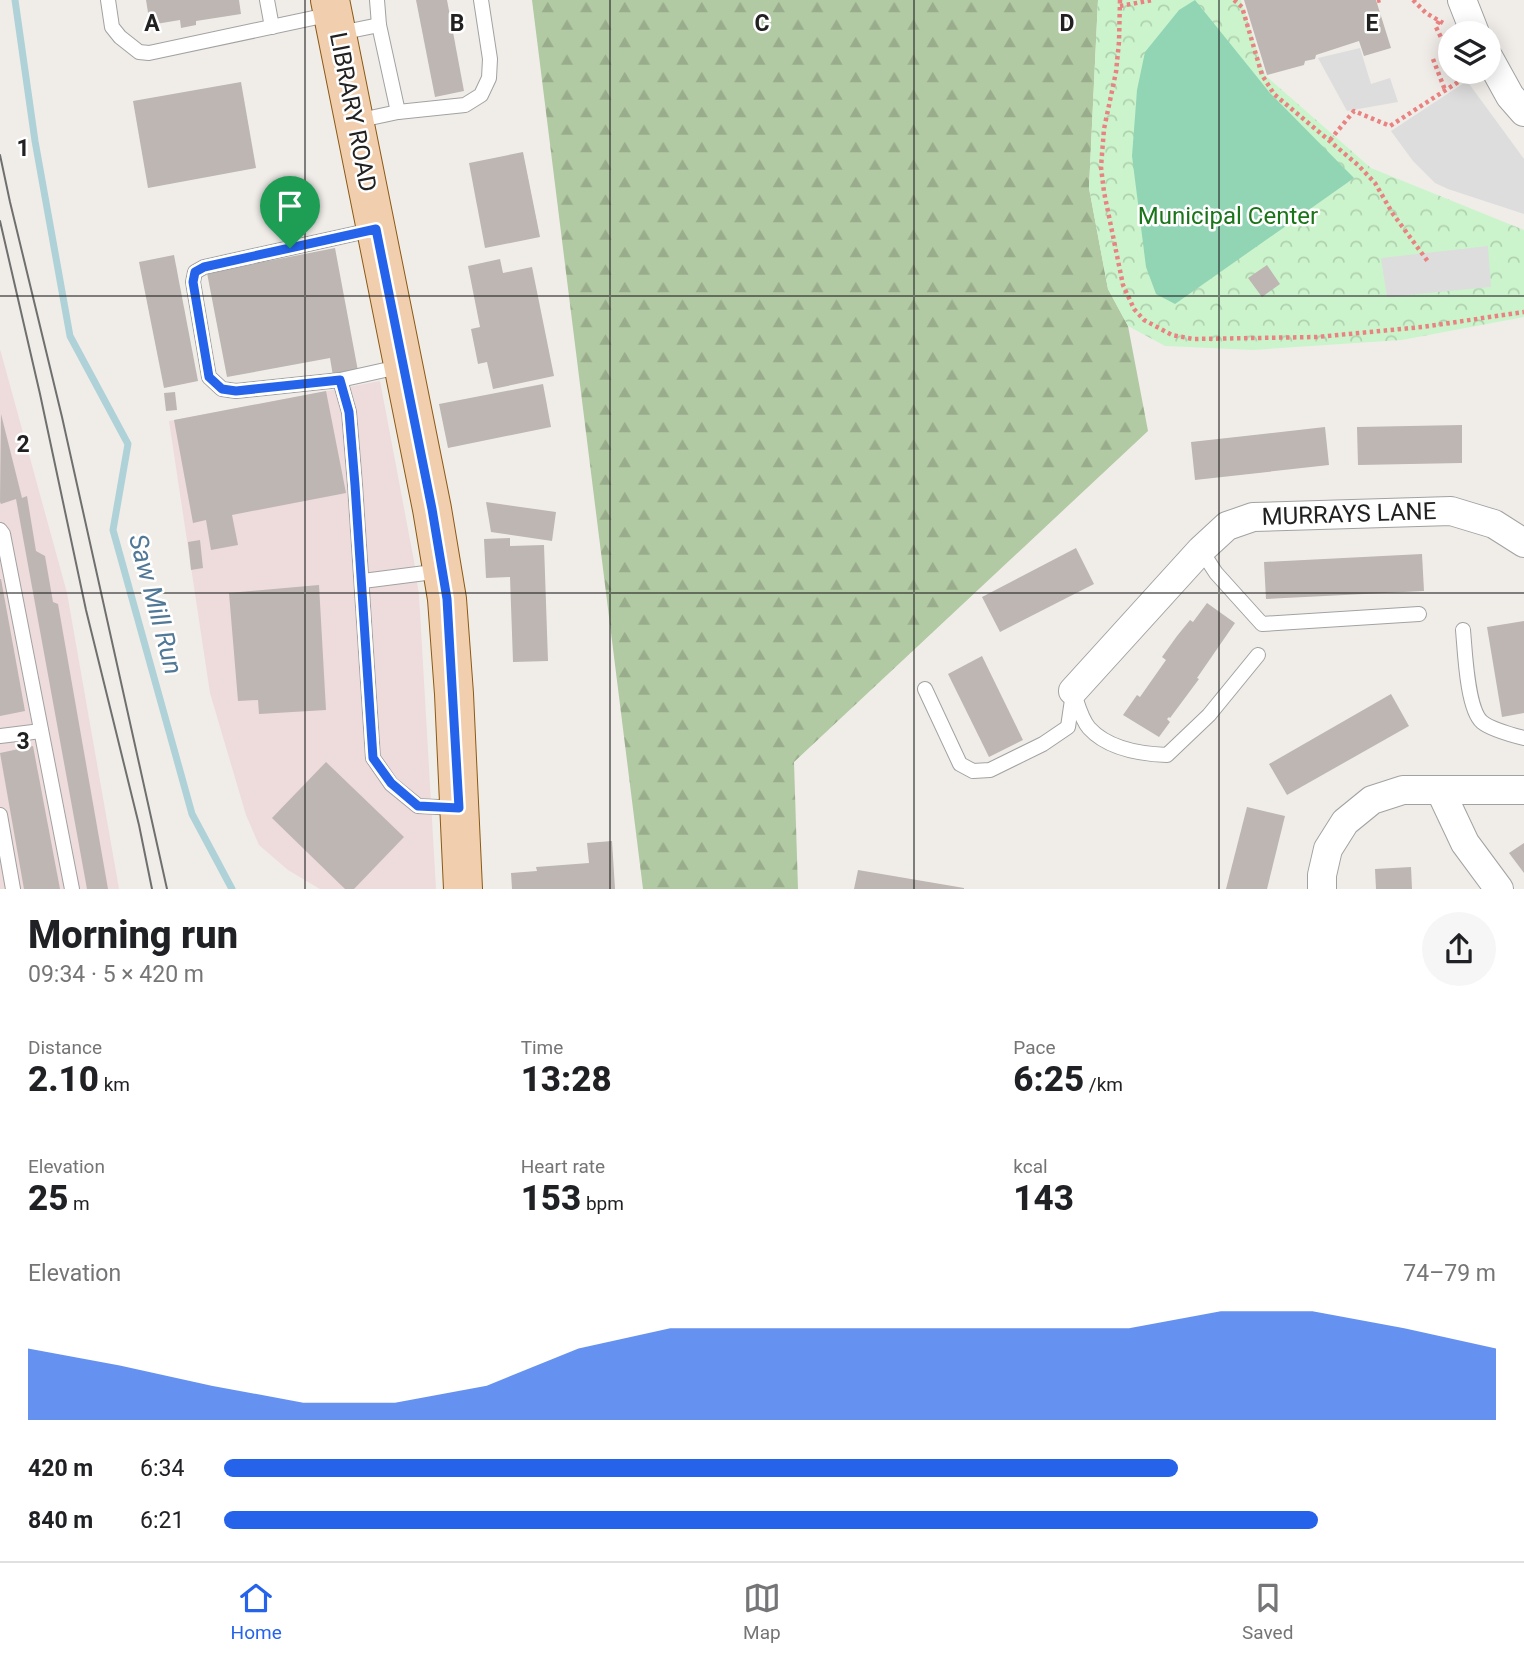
<!DOCTYPE html>
<html lang="en">
<head>
<meta charset="utf-8">
<style>
	body { margin:0; font-family:Roboto,sans-serif; background:#f6f6f6; color:#202124; height:100vh; display:flex; flex-direction:column; font-size:26px; white-space:nowrap }
	* { box-sizing:border-box; margin:0 }
	p { font-size:23px; color:#757577 }
	.icon { flex:none; width:38px; height:38px; fill:none; stroke:currentColor; stroke-width:2; stroke-linecap:round; stroke-linejoin:round }
	.map { position:relative; height:889px; overflow:hidden }
	.side { display:flex; flex-direction:column; background:#fff; flex:1 }
	.side>* { flex:none }
	.controls { position:absolute; left:1438px; top:21px; display:grid; gap:14px }
	.controls a { display:grid; place-items:center; width:63px; height:63px; border-radius:50%; background:#fff; box-shadow:0 4px 18px #0003; font-size:35px }
	.pin { position:absolute; display:grid; place-items:center; width:60px; height:60px; color:#fff; margin:-72px -30px; border-radius:50% 50% 50% 0; rotate:-45deg; box-shadow:0 0 7px #0007 }
	.pin .icon { rotate:45deg }
	.round { display:grid; place-items:center; flex:none; width:74px; height:74px; border-radius:37px; background:#f6f6f6 }
	.summary { display:flex; align-items:center; justify-content:space-between; height:119px; padding:0 28px }
	h1 { font-size:38px; font-weight:800; line-height:52px }
	.stats { display:grid; grid-template-columns:repeat(3,1fr); gap:10px; height:119px; padding:7px 28px }
	.stats div { display:grid; align-content:center }
	.stats b { font-size:35px; font-weight:800 }
	.stats small { font-size:19px; font-weight:400 }
	.stats p { font-size:19px }
	.chart { height:196px; padding:14px 28px }
	.chart p { display:flex; justify-content:space-between }
	.chart svg { width:100%; height:126px; margin-top:7px; fill:#2563eb; opacity:.7 }
	ul { padding:0 28px; list-style:none; font-size:23px }
	li { display:grid; grid-template-columns:112px 84px 1fr; align-items:center; height:52px }
	li i { height:18px; border-radius:9px; background:#2563eb }
	.tab-bar { display:flex; justify-content:space-around; align-items:center; height:98px; border-top:2px solid #e0e0e0; background:#fff; font-size:19px; color:#757577 }
	.tab-bar a { display:grid; justify-items:center; gap:4px }
	.tab-bar .current { color:#2563eb }
	.map>svg:first-child { display:block }
	.commercial { fill:#eedbdb }
	.forest { fill:url(#forest-firs) }
	.park { fill:url(#park-crowns) }
	.pitch { fill:#91d5b5 }
	.parking { fill:#ddd }
	.lines { fill:none; stroke-linecap:round; stroke-linejoin:round }
	.stream { stroke:#afd2d8; stroke-width:7 }
	.building { fill:#bdb6b2 }
	.lane-casing { stroke:#a2a2a2; stroke-width:16 }
	.street-casing { stroke:#a2a2a2; stroke-width:30 }
	.primary-casing { stroke:#8b5913; stroke-width:40 }
	.path { stroke:#e98381; stroke-width:4.5; stroke-dasharray:3.5 3.5; stroke-linecap:butt }
	.lane { stroke:#fff; stroke-width:14 }
	.street { stroke:#fff; stroke-width:28 }
	.primary { stroke:#f1cead; stroke-width:38 }
	.tram { stroke:#6f6f6f; stroke-width:2 }
	.route-casing { stroke:#fff; stroke-width:14 }
	.route { stroke:#2563eb; stroke-width:9 }
	.grid { fill:none; stroke:#212121; stroke-width:2; stroke-opacity:0.55 }
	.labels { text-anchor:middle; dominant-baseline:central; stroke-width:5; stroke-linejoin:round; paint-order:stroke }
	.street-label { font-size:24px; fill:#212121; stroke:#fff }
	.park-label { font-size:24px; fill:#1a741a; stroke:#fff }
	.water-label { font-size:26px; font-style:italic; fill:#517997; stroke:#fff }
	.grid-label { font-size:23px; text-anchor:middle; font-weight:bold; fill:#212121; stroke:#fff; stroke-width:5; stroke-linejoin:round; paint-order:stroke }
</style>
</head>
<body>
<div class="map">
<svg width="1524" height="889" viewBox="0 0 1524 889">
	<defs>
		<pattern id="forest-firs" width="22" height="20" patternUnits="userSpaceOnUse" patternTransform="scale(1.75)"><rect width="22" height="20" fill="#b2caa3"/><path d="M5 1l3.5 6h-7zM16 11l3.5 6h-7z" fill="#99ad8c"/></pattern>
		<pattern id="park-crowns" width="20" height="18" patternUnits="userSpaceOnUse" patternTransform="scale(1.75)"><rect width="20" height="18" fill="#ccf4cc"/><path d="M2 6a3 3 0 1 1 6 0M12 15a3 3 0 1 1 6 0" fill="none" stroke="#afd1af"/></pattern>
	</defs>
	<rect width="100%" height="100%" fill="#f0ede9"/>
	<g class="commercial">
		<path d="M0,349L67,593L119,889H0Z"/>
		<path d="M380,381L414,561L419,595L436,889H320L288,870L259,845L246,815L210,693L169,421Z"/>
	</g>
	<path class="forest" d="M532,0H1098L1089,188L1108,289L1128,326L1148,431L794,762L798,889H643Z"/>
	<path class="park" d="M1098,0H1241L1265,75L1371,168L1524,230V317L1402,340L1253,350L1165,346L1128,326L1108,289L1089,188Z"/>
	<path class="pitch" d="M1195,0L1270,93L1354,178L1175,304L1156,294L1146,267L1132,156L1137,90L1145,52L1179,10Z"/>
	<g class="parking">
		<path d="M1360,48L1371,84L1390,78L1398,102L1347,111L1318,58Z"/>
		<path d="M1467,81L1524,159V214L1448,189L1435,183L1413,161L1391,131Z"/>
		<path d="M1488,246L1491,287L1387,297L1381,258Z"/>
	</g>
	<g class="lines">
		<path class="stream" d="M15,0L35,141L70,336L128,444L113,530L192,814L232,889"/>
	</g>
	<g class="building">
		<path d="M146,0H239L241,14L196,21V25L181,28L180,20L150,25Z"/>
		<path d="M416,0H447L464,91L435,97Z"/>
		<path d="M1244,0H1376L1391,48L1364,56L1359,41L1316,55L1315,59L1305,61L1304,65L1267,75Z"/>
		<path d="M241,82L256,168L148,188L133,101Z"/>
		<path d="M523,152L540,237L485,248L469,163Z"/>
		<path d="M335,248L358,371L333,376L330,358L227,377L207,273Z"/>
		<path d="M174,255L198,381L164,388L139,262Z"/>
		<path d="M500,259L503,273L532,267L554,376L493,389L487,362L478,364L471,329L480,327L468,266Z"/>
		<path d="M1267,265L1280,284L1262,297L1248,278Z"/>
		<path d="M543,384L551,427L448,448L439,404Z"/>
		<path d="M326,391L346,493L232,515L238,545L211,550L206,520L193,523L174,420Z"/>
		<path d="M175,392L177,410L166,411L164,393Z"/>
		<path d="M1,414L22,498L27,496L36,551L45,556L53,602L58,604L108,889H87L16,499L1,504L0,502Z"/>
		<path d="M1462,425V463L1358,465L1357,427Z"/>
		<path d="M1325,427L1329,465L1195,480L1191,442Z"/>
		<path d="M486,502L556,512L552,541L491,532Z"/>
		<path d="M510,538V546L544,545L548,661L513,662L510,577L486,578L484,539Z"/>
		<path d="M200,540L203,568L191,570L188,542Z"/>
		<path d="M1076,548L1094,584L1000,632L982,597Z"/>
		<path d="M1422,554L1424,591L1266,599L1264,562Z"/>
		<path d="M0,579H1L25,711L0,716Z"/>
		<path d="M319,585L326,710L259,714L258,700L238,701L229,593Z"/>
		<path d="M1207,603L1235,623L1197,678L1199,679L1170,718L1169,717L1167,719L1170,722L1159,737L1123,715L1137,695L1140,697L1166,660L1162,657L1177,636L1190,620L1193,622Z"/>
		<path d="M1524,621V713L1502,717L1487,627Z"/>
		<path d="M982,656L1023,740L989,757L948,674Z"/>
		<path d="M1391,694L1409,726L1287,795L1269,764Z"/>
		<path d="M33,746L60,889H24L0,753Z"/>
		<path d="M326,762L404,837L354,889H345L272,818Z"/>
		<path d="M1247,807L1285,816L1267,889H1226Z"/>
		<path d="M612,841L615,889H512L511,873L537,871L536,867L589,863L587,843Z"/>
		<path d="M1524,843V873L1509,853Z"/>
		<path d="M1411,867L1412,889H1376L1375,869Z"/>
		<path d="M858,870L964,888V889H854Z"/>
	</g>
	<g class="lines">
		<defs>
			<g id="lane">
				<path d="M108,0L112,27L120,37L139,52L149,53L332,14"/>
				<path d="M267,0L272,27"/>
				<path d="M377,0L379,25L398,112"/>
				<path d="M340,33L379,25"/>
				<path d="M356,121L398,112L465,105L481,95L489,78L490,59L481,0"/>
				<path d="M403,366L340,380L349,412L355,485L373,758L391,784L418,806L457,808"/>
				<path d="M340,380L236,391L222,389L209,377L193,282L195,272L204,267L376,229"/>
				<path d="M0,530L3,534L72,889"/>
				<path d="M1201,550L1216,573L1262,624L1419,614"/>
				<path d="M363,581L441,571"/>
				<path d="M1463,630C1465,651 1467,709 1482,722C1492,730 1512,735 1524,738"/>
				<path d="M925,689L960,764L973,771L990,770L1043,744L1068,727L1073,693"/>
				<path d="M1073,691C1077,702 1081,719 1089,728C1108,749 1140,754 1167,755L1209,715L1258,655"/>
				<path d="M0,736L41,731"/>
				<path d="M0,815L13,889"/>
			</g>
			<g id="street">
				<path d="M1462,0L1475,33"/>
				<path d="M1489,58L1510,96L1524,112"/>
				<path d="M1073,691L1201,550L1227,526L1253,517L1451,511L1494,524L1524,543"/>
				<path d="M1440,790L1465,843L1499,889"/>
				<path d="M1322,889V875L1328,849L1345,822L1372,800L1403,790H1524"/>
			</g>
			<path id="primary" d="M330,0L432,509L447,599L454,694L463,889"/>
		</defs>
		<use href="#lane" class="lane-casing"/>
		<use href="#street" class="street-casing"/>
		<use href="#primary" class="primary-casing"/>
		<g class="path">
			<path d="M1120,0L1119,42L1116,72L1104,129L1101,167L1104,192L1123,285L1134,309L1144,320L1172,335L1193,339L1317,337L1422,327L1524,312"/>
			<path d="M1234,0L1242,7L1262,75L1274,94L1358,165L1375,183L1393,214L1429,263"/>
			<path d="M1413,0L1426,13L1443,23"/>
			<path d="M1377,1L1381,0"/>
			<path d="M1120,6L1153,0"/>
			<path d="M1439,21L1436,27L1449,54"/>
			<path d="M1433,59L1445,90"/>
			<path d="M1330,140L1354,111L1390,126L1469,75"/>
		</g>
		<use href="#lane" class="lane"/>
		<use href="#street" class="street"/>
		<use href="#primary" class="primary"/>
		<g class="tram">
			<path d="M0,155L10,202L62,417L167,889"/>
			<path d="M0,221L40,394L86,610L139,825L152,889"/>
		</g>
	</g>
	<g class="lines">
		<defs>
			<path id="route" d="M376,229L432,509L447,599L459,808L418,806L391,783L373,758L355,485L349,412L340,380L236,391L222,389L209,377L193,282L195,272L204,267Z"/>
		</defs>
		<use href="#route" class="route-casing"/>
		<use href="#route" class="route"/>
	</g>
	<path class="grid" d="M305,0V889M610,0V889M914,0V889M1219,0V889M0,296H1524M0,593H1524"/>
	<g class="labels">
		<g class="street-label">
			<text transform="translate(353 112) rotate(79)">LIBRARY ROAD</text>
			<text transform="translate(1349 514) rotate(-2)">MURRAYS LANE</text>
		</g>
		<g class="park-label">
			<text x="1228" y="216">Municipal Center</text>
		</g>
		<g class="water-label">
			<text transform="translate(156 604) rotate(75)">Saw Mill Run</text>
		</g>
	</g>
	<g class="grid-label">
		<text x="152" y="31">A</text>
		<text x="457" y="31">B</text>
		<text x="762" y="31">C</text>
		<text x="1067" y="31">D</text>
		<text x="1372" y="31">E</text>
		<text x="23" y="156">1</text>
		<text x="23" y="452">2</text>
		<text x="23" y="749">3</text>
	</g>
</svg>
<div class="controls">
<a><svg class="icon" aria-label="layers" viewBox="0 0 24 24"><path d="M12 4l9 5-9 5-9-5zM3 14l9 5 9-5"/></svg></a>
</div>
<div class="pin" style="left:290px;top:248px;background:#1e9e55"><svg class="icon" aria-label="arrive" viewBox="0 0 24 24"><path d="M6 21V4h12l-3 4 3 4H6"/></svg></div>
</div>
<section class="side">
<div class="summary"><div><h1>Morning run</h1><p>09:34 · 5 × 420 m</p></div><a class="round"><svg class="icon" aria-label="share" viewBox="0 0 24 24"><path d="M12 15V3M7 8l5-5 5 5M5 13v7h14v-7"/></svg></a></div>
<div class="stats">
<div><p>Distance</p><b>2.10<small> km</small></b></div>
<div><p>Time</p><b>13:28</b></div>
<div><p>Pace</p><b>6:25<small> /km</small></b></div>
</div>
<div class="stats">
<div><p>Elevation</p><b>25<small> m</small></b></div>
<div><p>Heart rate</p><b>153<small> bpm</small></b></div>
<div><p>kcal</p><b>143</b></div>
</div>
<div class="chart"><p><span>Elevation</span>74–79 m</p>
<svg viewBox="0 0 160 44" preserveAspectRatio="none"><path d="M0 44V19L10 25L20 32L30 38L40 38L50 32L60 19L70 12L80 12L90 12L100 12L110 12L120 12L130 6L140 6L150 12L160 19V44z"/></svg>
</div>
<ul>
<li><b>420 m</b>6:34<i style="width:75%"></i></li>
<li><b>840 m</b>6:21<i style="width:86%"></i></li>
</ul>
</section>
<nav class="tab-bar">
<a class="current"><svg class="icon" aria-label="home" viewBox="0 0 24 24"><path d="M3 11l9-7 9 7M6 9v11h12V9"/></svg>Home</a>
<a><svg class="icon" aria-label="map" viewBox="0 0 24 24"><path d="M3 6l6-2 6 2 6-2v14l-6 2-6-2-6 2zM9 4v14M15 6v14"/></svg>Map</a>
<a><svg class="icon" aria-label="saved" viewBox="0 0 24 24"><path d="M7 4h10v16l-5-4-5 4z"/></svg>Saved</a>
</nav>
</body>
</html>
